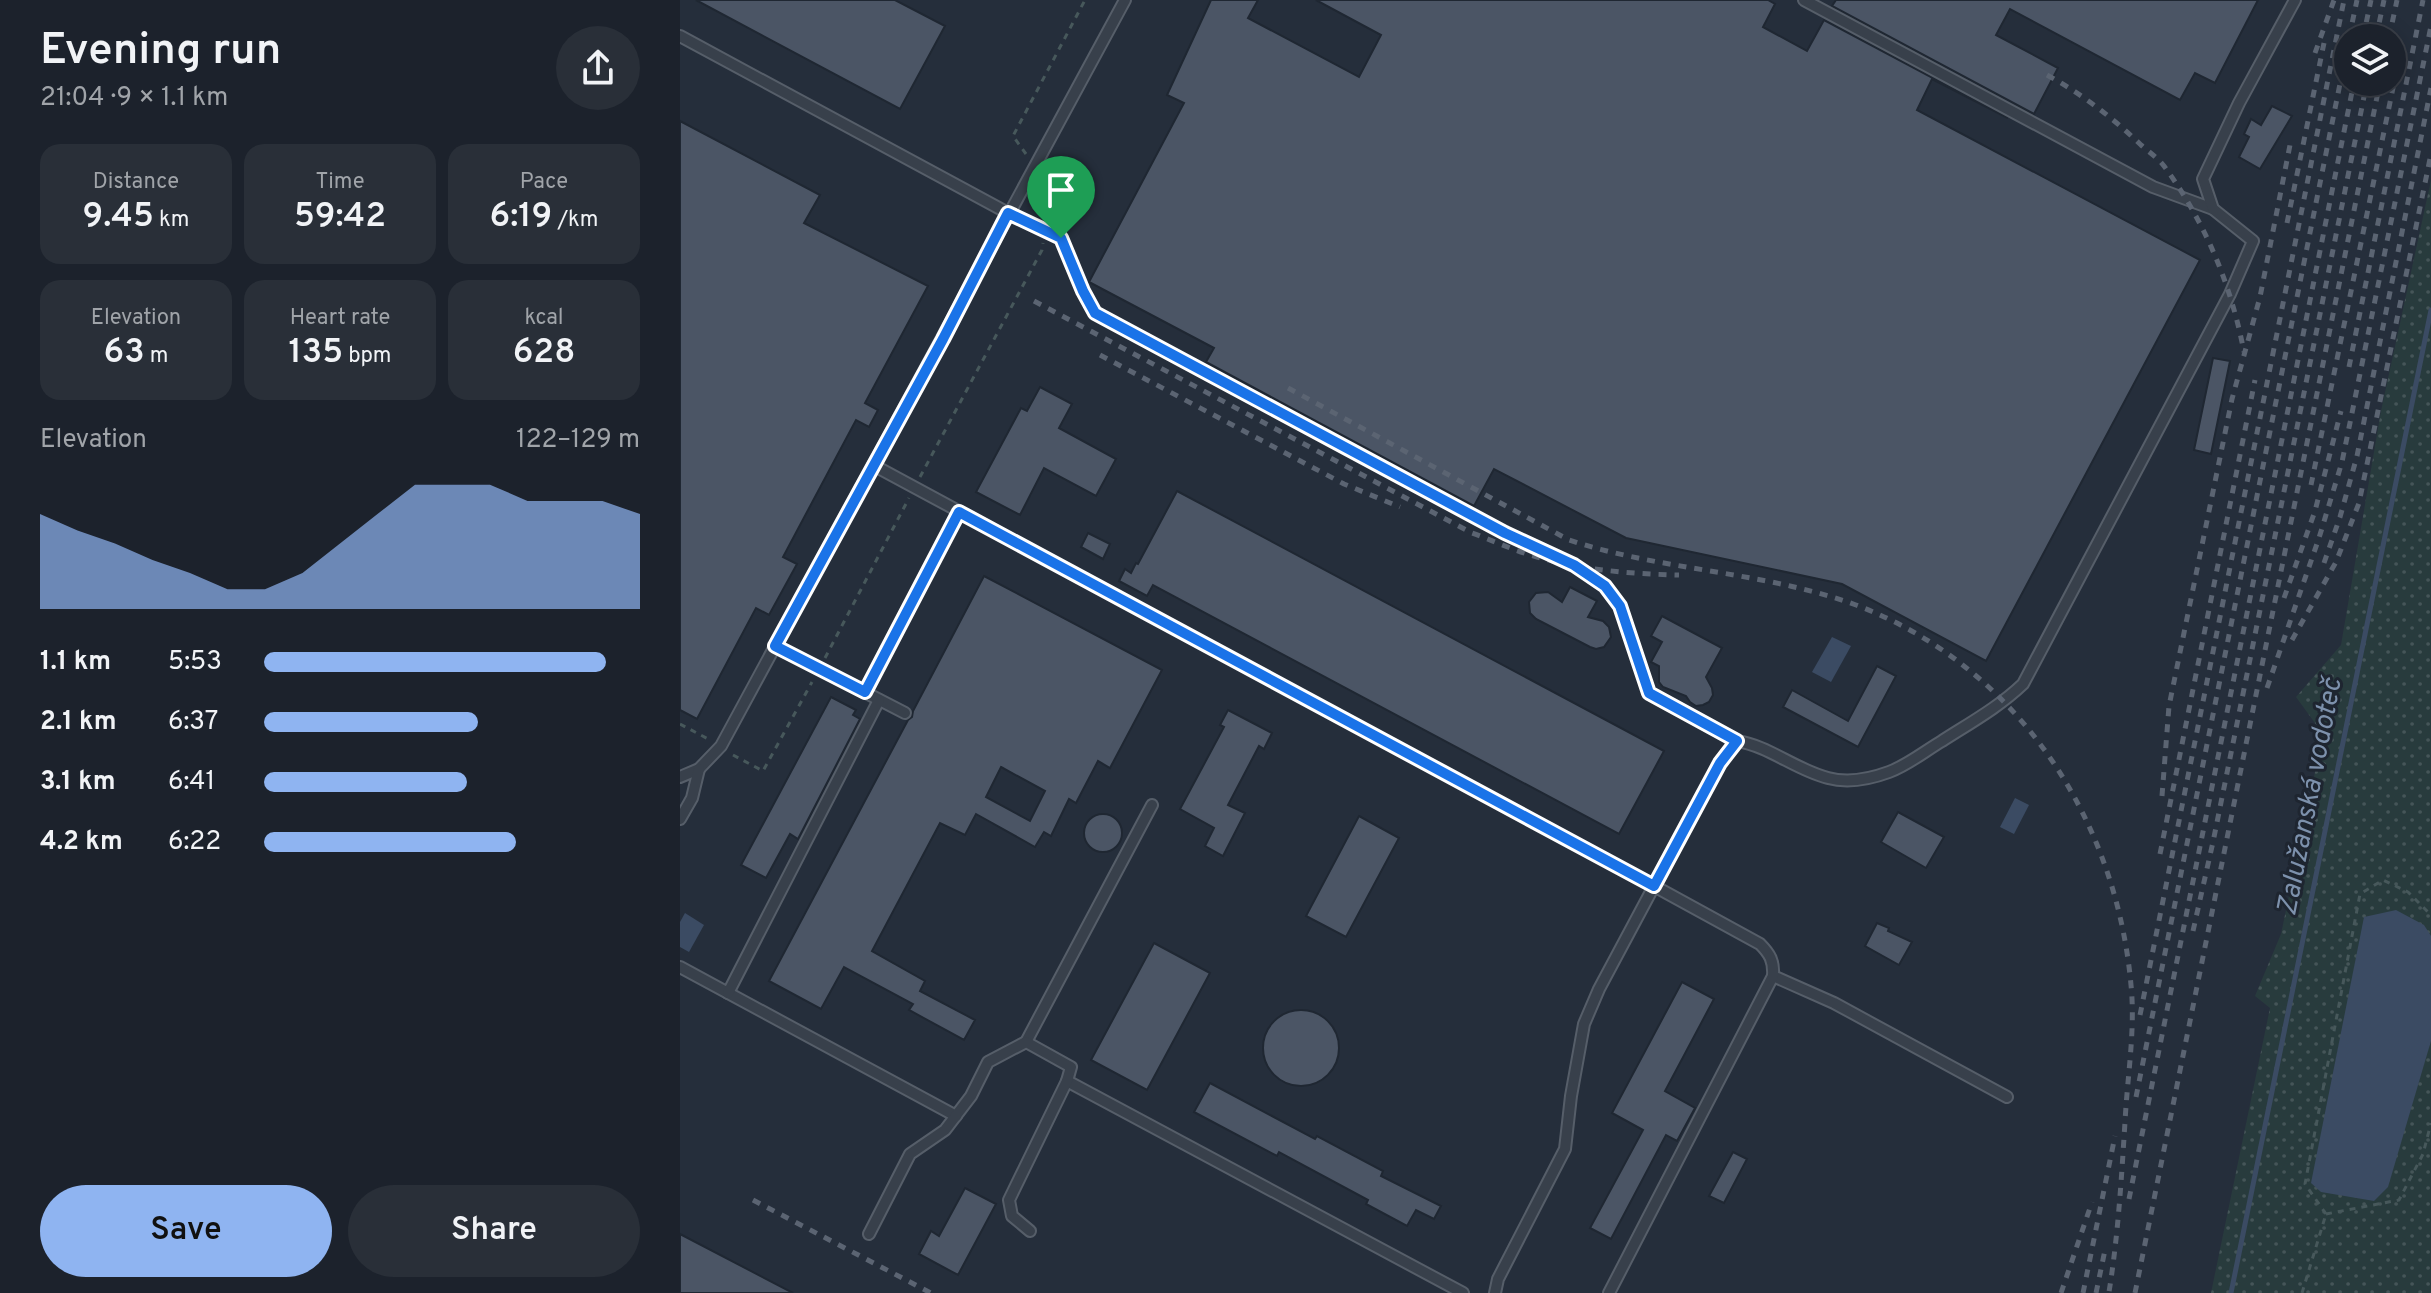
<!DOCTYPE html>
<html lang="en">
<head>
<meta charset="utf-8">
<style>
	body { margin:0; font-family:Overpass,sans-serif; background:#292f38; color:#f1f3f6; height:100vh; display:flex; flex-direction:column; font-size:30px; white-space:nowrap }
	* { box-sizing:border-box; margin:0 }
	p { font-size:26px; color:#a0a4a9 }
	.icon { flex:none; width:44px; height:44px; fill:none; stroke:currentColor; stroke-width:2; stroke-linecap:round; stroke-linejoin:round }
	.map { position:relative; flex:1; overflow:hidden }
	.side { display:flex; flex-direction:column; background:#1c222c; width:680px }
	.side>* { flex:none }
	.buttons { position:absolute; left:1654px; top:24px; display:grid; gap:16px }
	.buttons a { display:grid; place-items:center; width:72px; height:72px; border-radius:50%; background:#1c222c; box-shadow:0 4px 20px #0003,0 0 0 2px #3a3f48; font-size:40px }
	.pin { position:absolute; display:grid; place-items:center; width:68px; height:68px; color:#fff; margin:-82px -34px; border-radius:50% 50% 50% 0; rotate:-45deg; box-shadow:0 0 8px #0007 }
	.pin .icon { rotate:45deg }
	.round { display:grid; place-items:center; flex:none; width:84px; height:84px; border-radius:42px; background:#292f38 }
	.summary { display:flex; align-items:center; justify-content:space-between; height:136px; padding:0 40px }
	h1 { font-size:44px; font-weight:600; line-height:60px }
	.metrics { display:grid; grid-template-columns:repeat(3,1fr); gap:12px; height:136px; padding:8px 40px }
	.metrics div { display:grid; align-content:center; border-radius:20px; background:#292f38; text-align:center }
	.metrics b { font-size:34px; font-weight:600 }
	.metrics small { font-size:22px; font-weight:400 }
	.metrics p { font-size:22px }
	.chart { height:224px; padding:16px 40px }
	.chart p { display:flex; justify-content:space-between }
	.chart svg { width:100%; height:144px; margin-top:8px; fill:#8fb4f1; opacity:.7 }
	.cta { display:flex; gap:16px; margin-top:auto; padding:16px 40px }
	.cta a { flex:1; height:92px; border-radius:48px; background:#8fb4f1; color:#111; font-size:32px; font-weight:600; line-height:92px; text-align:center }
	.cta a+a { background:#292f38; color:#f1f3f6 }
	ul { padding:0 40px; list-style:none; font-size:26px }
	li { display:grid; grid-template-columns:128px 96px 1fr; align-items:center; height:60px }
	li i { height:20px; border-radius:10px; background:#8fb4f1 }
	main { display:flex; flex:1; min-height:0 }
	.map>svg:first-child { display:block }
	.grass { fill:url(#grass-dots) }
	.water { fill:#3b4b63 }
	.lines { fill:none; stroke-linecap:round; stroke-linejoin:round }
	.stream { stroke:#3b4b63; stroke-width:5 }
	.building { fill:#4b5565; stroke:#1f2732; stroke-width:2; fill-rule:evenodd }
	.service-casing { stroke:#565e69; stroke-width:14 }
	.path { stroke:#47585b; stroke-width:3; stroke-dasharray:6 6; stroke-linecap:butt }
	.service { stroke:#38404b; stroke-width:10 }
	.rail { stroke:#5b6472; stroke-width:5; stroke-dasharray:8 8; stroke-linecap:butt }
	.route-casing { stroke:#fff; stroke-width:16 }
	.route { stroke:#1a73e8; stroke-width:10 }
	.labels { text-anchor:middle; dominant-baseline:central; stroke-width:6; stroke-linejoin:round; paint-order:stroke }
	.water-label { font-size:28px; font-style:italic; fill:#7d91ac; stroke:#1e2530 }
</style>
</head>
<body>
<main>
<section class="side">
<div class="summary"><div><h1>Evening run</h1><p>21:04 · 9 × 1.1 km</p></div><a class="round"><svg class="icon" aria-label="share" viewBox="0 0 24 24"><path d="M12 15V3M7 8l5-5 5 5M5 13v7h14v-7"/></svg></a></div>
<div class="metrics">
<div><p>Distance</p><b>9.45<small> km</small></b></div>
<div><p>Time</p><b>59:42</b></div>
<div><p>Pace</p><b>6:19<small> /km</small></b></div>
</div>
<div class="metrics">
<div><p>Elevation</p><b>63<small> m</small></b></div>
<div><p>Heart rate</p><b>135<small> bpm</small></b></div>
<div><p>kcal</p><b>628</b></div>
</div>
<div class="chart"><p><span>Elevation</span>122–129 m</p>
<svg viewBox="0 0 160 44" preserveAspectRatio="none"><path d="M0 44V15L10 20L20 24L30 29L40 33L50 38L60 38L70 33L80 24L90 15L100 6L110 6L120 6L130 11L140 11L150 11L160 15V44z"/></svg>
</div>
<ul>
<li><b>1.1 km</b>5:53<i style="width:91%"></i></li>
<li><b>2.1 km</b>6:37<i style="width:57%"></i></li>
<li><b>3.1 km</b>6:41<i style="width:54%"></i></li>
<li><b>4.2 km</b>6:22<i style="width:67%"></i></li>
</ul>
<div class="cta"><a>Save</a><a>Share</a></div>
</section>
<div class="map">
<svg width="1751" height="1293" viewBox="0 0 1751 1293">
	<defs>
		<pattern id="grass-dots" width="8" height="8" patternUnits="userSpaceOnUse" patternTransform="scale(2)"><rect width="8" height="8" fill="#283b3d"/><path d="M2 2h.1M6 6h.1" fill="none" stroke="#455558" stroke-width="1.8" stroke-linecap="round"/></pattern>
	</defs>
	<rect width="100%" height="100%" fill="#252e3b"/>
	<path class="grass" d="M1751,180V1293H1531L1590,1008L1575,996L1601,934L1643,734L1616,697L1661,645L1701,411Z"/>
	<g class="water">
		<path d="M1152,637L1171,646L1151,682L1132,672Z"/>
		<path d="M1335,798L1349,805L1334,834L1320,827Z"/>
		<path d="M1716,910L1744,925L1751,936V1041L1708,1187L1694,1201L1641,1192L1631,1183L1684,917Z"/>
		<path d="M5,913L24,925L9,952L0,947V922Z"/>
	</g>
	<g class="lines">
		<path class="stream" d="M1551,1293L1751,310"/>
	</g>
	<g class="building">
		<path d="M16,0H215L265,26L220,109Z"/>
		<path d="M531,0H578L568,18L679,77L701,35L636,0H1088L1095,4L1083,27L1127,51L1144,20L1328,118L1252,79L1237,110L1520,260L1306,661L1162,584L946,538L814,469L794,506L526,362L534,348L409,282L504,103L487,95Z"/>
		<path d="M1156,0H1578L1535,83L1515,73L1500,100L1330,9L1316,35L1378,68L1354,114L1152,6Z"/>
		<path d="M1592,106L1612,116L1580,169L1559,157L1569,137L1564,134L1571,119L1581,125Z"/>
		<path d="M0,121L140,195L124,223L248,286L185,403L198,410L189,427L176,420L103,557L117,564L89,615L76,608L17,719L0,710Z"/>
		<path d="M1533,358L1550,361L1531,454L1514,450Z"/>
		<path d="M360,387L392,404L379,428L436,459L416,496L364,468L340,515L296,492L341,408L347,411Z"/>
		<path d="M497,491L984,751L939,834L473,585L467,596L439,581L445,569L451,573L456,563L458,564Z"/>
		<path d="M408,533L430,544L423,559L401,547Z"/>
		<path d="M304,576L482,670L430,768L418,761L396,803L389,799L371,836L364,832L355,847L296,814L285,835L260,823L192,951L245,981L240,991L295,1020L284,1040L229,1010L233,1004L164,967L141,1009L89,981L228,720L232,717L233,711ZM321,767L365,791L350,821L306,797Z"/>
		<path d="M890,587L917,601L908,617L923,621L929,627L931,637L924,647L916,649L910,647L856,619L850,613L849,602L856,593L868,592L882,602Z"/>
		<path d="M982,616L1042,648L1026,677L1032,688L1033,695L1029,702L1023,705L1016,706L1010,702L1006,696L983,687L979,682V666L971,662L982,642L971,636Z"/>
		<path d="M1197,666L1216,676L1178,747L1103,707L1112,690L1168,721Z"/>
		<path d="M151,697L176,710L173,715L180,719L118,839L110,834L86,878L61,865Z"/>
		<path d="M548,710L592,733L584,749L579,746L548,805L565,813L543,856L525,846L534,828L500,809L544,727L540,725Z"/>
		<path d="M1218,812L1264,837L1246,868L1201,842Z"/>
		<circle cx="423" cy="833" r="19"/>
		<path d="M679,816L719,838L666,937L626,916Z"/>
		<path d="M1197,923L1209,928L1208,931L1232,942L1219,965L1185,946Z"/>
		<path d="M474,943L530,973L467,1090L411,1060Z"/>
		<path d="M1002,982L1034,999L985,1091L1015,1108L997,1141L986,1135L931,1239L910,1228L963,1130L932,1113Z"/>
		<circle cx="621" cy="1048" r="38"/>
		<path d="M530,1083L635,1139L637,1136L703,1171L701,1176L761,1206L754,1219L736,1210L727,1226L686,1204L688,1200L599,1152L597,1156L514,1112Z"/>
		<path d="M1053,1152L1067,1159L1044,1203L1029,1196Z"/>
		<path d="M285,1188L316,1204L278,1275L239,1254L251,1231L259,1236Z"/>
		<path d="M0,1234L113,1293H0Z"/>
	</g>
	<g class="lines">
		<defs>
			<g id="service">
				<path d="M1124,0L1473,187L1533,209"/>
				<path d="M0,36L328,213L381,238L403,291L415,313L825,533L894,565L925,586L940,606L969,693L1057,741C1089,746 1116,770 1148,778C1167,783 1190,779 1209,772C1228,765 1245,751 1262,741C1290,723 1319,707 1343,684L1550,294L1573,241L1533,209L1523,179L1559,103L1615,0"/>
				<path d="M193,465L974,886L919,989L904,1024L891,1096L885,1149L818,1279L815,1293"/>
				<path d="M95,646L225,713"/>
				<path d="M185,692L279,512"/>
				<path d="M0,777L19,769L41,746L445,0"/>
				<path d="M0,819L12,798L19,769"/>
				<path d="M0,967L276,1116"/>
				<path d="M1093,976L1154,1003L1327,1097"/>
				<path d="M48,993L199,700"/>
				<path d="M346,1042L472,805"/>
				<path d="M387,1081L783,1293"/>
				<path d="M189,1234L230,1154L265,1130L291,1096L308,1062L346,1042L391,1067L387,1081L329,1200L332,1216L350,1231"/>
				<path d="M929,1293L1093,976C1094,961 1090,954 1080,944L974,886L1040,763L1057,741"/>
			</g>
		</defs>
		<use href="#service" class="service-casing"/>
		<g class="path">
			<path d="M346,154L333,136L405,0"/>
			<path d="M364,175L371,181L366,216"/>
			<path d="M240,477L362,250L363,243"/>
			<path d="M145,658L229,498"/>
			<path d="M0,724L30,740"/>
			<path d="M53,755L83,771L132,682"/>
			<path d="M1646,1214L1625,1184L1680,894L1703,880L1728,892L1751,915"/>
			<path d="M1646,1214L1719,1200L1743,1154L1751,1123"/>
			<path d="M1622,1293L1646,1214"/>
		</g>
		<use href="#service" class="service"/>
		<g class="rail">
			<path d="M1669,38L1677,0"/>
			<path d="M1683,38L1691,0"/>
			<path d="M1696,38L1704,0"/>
			<path d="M1709,38L1717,0"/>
			<path d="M1635,53L1654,0"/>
			<path d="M1367,75C1402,94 1433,118 1461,145C1469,152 1478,158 1484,166C1525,222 1551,284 1564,352"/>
			<path d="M1607,223L1644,43"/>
			<path d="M354,301L792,533C814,541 835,551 857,557C903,570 951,574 999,575"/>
			<path d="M420,355L664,484L720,507"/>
			<path d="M1669,367L1743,0"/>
			<path d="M608,388L889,540C982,571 1083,571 1176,605C1337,666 1436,818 1451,985C1455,1025 1449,1066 1446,1106C1442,1168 1439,1230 1429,1292"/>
			<path d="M1631,485L1720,54"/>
			<path d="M1644,563L1660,517L1677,456L1751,88"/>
			<path d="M1604,598L1635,511L1661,411"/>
			<path d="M1612,640L1656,562L1679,503L1751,154"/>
			<path d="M1587,688L1639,538L1662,462L1751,26"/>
			<path d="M1482,796L1489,706L1552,399L1580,297L1610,145"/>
			<path d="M1480,854L1575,380"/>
			<path d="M1513,931L1533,842L1687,82"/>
			<path d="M1460,1015L1664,0"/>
			<path d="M1456,1097L1668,44"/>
			<path d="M1449,1199L1674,82"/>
			<path d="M73,1200L251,1293"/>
			<path d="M1381,1293L1412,1202"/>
			<path d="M1403,1293L1435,1136"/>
			<path d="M1416,1293L1425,1250"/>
			<path d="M1455,1293L1700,82"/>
		</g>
	</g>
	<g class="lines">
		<defs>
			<path id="route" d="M328,213L381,238L403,291L415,313L825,533L894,565L925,586L940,606L969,693L1057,741L1040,763L974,886L279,512L185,692L95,646L263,339Z"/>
		</defs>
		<use href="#route" class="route-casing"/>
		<use href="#route" class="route"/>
	</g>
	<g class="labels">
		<g class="water-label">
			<text transform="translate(1631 797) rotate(-79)">Zalužanská vodoteč</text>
		</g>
	</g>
</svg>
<div class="buttons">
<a><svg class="icon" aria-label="layers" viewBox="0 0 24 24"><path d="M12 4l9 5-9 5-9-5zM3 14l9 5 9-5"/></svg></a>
</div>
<div class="pin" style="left:381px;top:238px;background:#1e9e55"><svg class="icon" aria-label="arrive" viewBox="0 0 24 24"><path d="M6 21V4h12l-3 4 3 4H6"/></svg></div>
</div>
</main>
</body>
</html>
